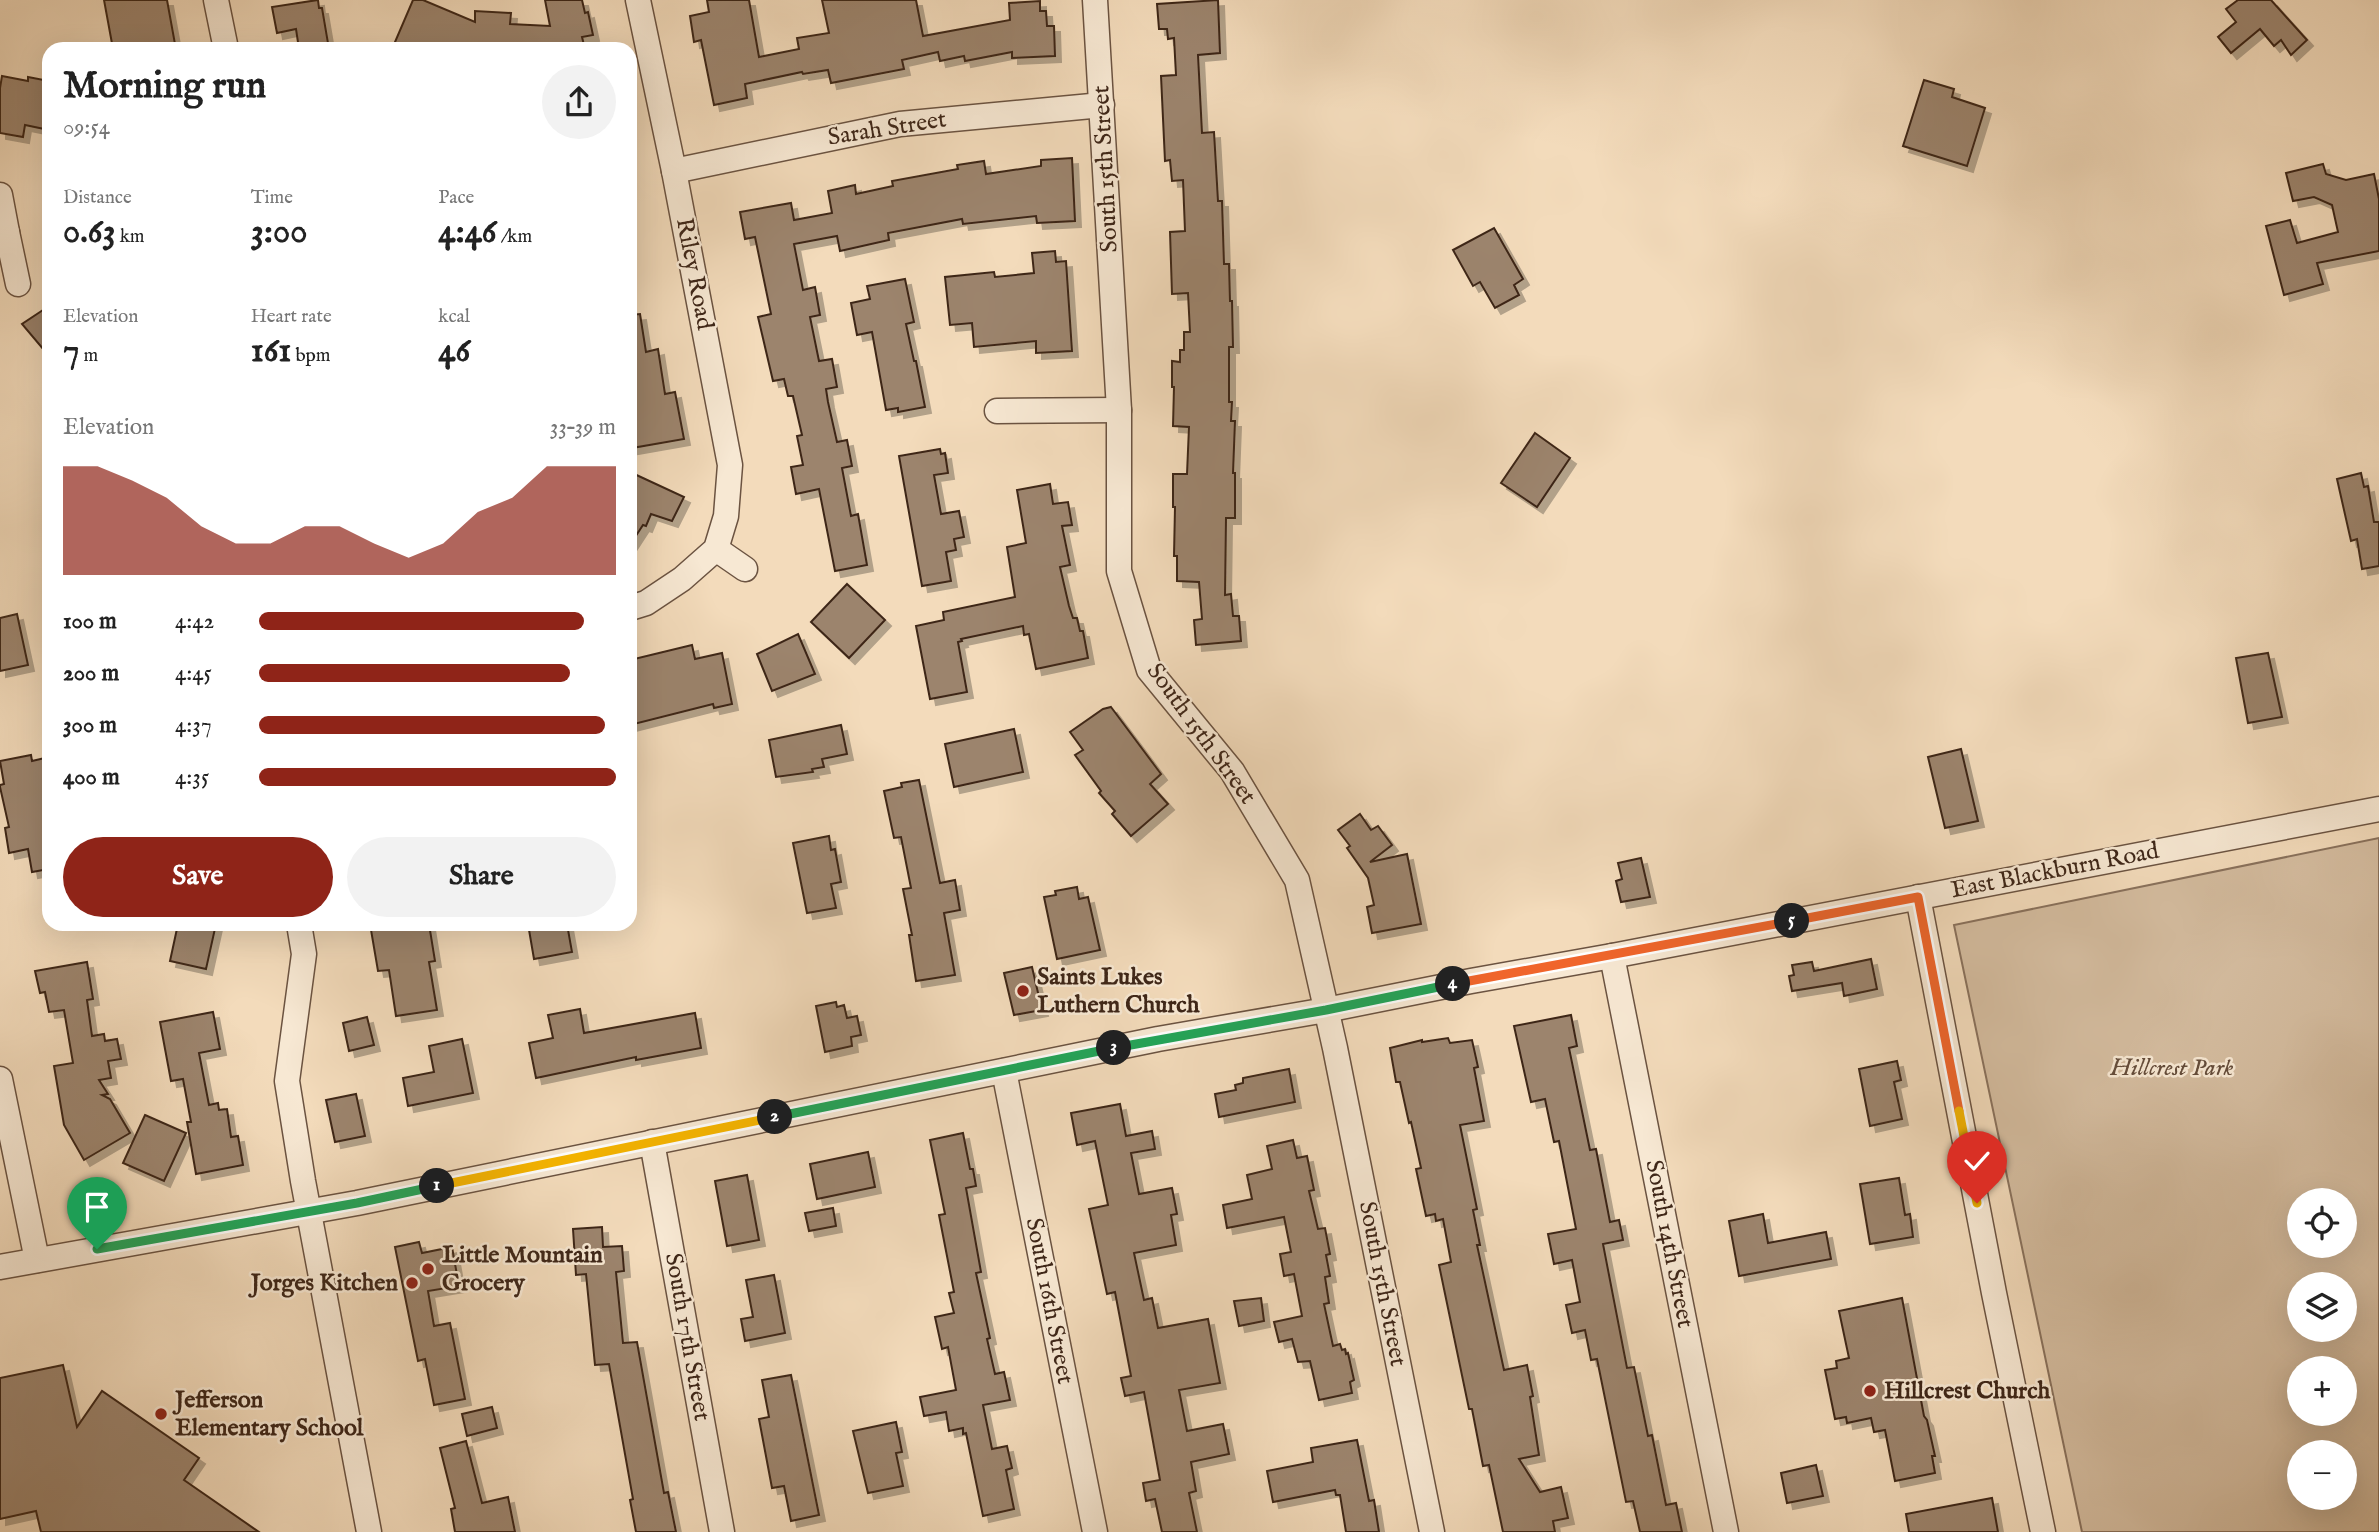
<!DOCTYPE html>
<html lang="en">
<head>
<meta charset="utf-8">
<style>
	body { margin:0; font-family:"IM FELL English",serif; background:#f2f2f2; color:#222; height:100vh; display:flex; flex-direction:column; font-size:26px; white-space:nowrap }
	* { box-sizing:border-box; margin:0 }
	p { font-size:23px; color:#767676 }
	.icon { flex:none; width:38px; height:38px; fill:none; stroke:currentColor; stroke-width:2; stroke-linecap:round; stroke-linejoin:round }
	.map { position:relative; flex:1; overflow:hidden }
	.panel { position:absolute; left:42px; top:42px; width:595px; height:889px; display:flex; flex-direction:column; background:#fff; border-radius:21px; box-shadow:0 7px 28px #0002 }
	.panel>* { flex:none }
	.buttons { position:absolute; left:2287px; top:1188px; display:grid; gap:14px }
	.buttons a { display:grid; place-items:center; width:70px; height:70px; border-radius:50%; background:#fff; box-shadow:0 7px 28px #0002; font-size:35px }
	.pin { position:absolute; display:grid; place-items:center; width:60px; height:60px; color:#fff; margin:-72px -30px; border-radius:50% 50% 50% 0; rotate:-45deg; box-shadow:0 0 7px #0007 }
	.pin .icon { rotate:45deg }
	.km { position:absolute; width:35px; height:35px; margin:-18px; border-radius:50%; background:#222; color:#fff; font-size:19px; line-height:35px; text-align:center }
	.round { display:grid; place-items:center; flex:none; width:74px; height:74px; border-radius:37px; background:#f2f2f2 }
	.overview { display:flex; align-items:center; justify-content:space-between; height:119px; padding:0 21px }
	h1 { font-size:38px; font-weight:700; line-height:52px }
	.figures { display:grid; grid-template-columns:repeat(3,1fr); gap:10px; height:119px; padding:7px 21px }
	.figures div { display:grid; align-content:center }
	.figures b { font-size:35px; font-weight:700 }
	.figures small { font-size:19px; font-weight:400 }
	.figures p { font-size:19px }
	.chart { height:196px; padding:14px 21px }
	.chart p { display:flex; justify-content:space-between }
	.chart svg { width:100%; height:126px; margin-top:7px; fill:#8f2418; opacity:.7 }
	.button { display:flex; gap:14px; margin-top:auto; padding:14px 21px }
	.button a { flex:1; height:80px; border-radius:42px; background:#8f2418; color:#fff; font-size:28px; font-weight:700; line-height:80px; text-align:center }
	.button a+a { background:#f2f2f2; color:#222 }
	ul { padding:0 21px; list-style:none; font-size:23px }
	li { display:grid; grid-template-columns:112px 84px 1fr; align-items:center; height:52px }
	li i { height:18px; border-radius:9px; background:#8f2418 }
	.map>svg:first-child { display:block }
	.green { fill:#d4bc9f; stroke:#89715c; stroke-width:2; fill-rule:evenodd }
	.building { fill:#9c846d; stroke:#3e2618; stroke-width:2; filter:url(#shadow) }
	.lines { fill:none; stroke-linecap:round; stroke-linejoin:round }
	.minor-casing { stroke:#6b5341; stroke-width:27 }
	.minor { stroke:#f7e8d3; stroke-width:24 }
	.split-1-casing { stroke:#fff; stroke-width:14 }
	.split-2-casing { stroke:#fff; stroke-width:14 }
	.split-3-casing { stroke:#fff; stroke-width:14 }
	.split-4-casing { stroke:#fff; stroke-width:14 }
	.split-5-casing { stroke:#fff; stroke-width:14 }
	.split-6-casing { stroke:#fff; stroke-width:14 }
	.split-7-casing { stroke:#fff; stroke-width:14 }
	.split-1 { stroke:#22a559; stroke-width:9 }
	.split-2 { stroke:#f5b400; stroke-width:9 }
	.split-3 { stroke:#22a559; stroke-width:9 }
	.split-4 { stroke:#22a559; stroke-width:9 }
	.split-5 { stroke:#f0652b; stroke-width:9 }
	.split-6 { stroke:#f0652b; stroke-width:9 }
	.split-7 { stroke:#f5b400; stroke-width:9 }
	.poi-dot { fill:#8f2418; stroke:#f7e8d3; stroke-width:2.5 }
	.labels { text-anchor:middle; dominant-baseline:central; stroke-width:5; stroke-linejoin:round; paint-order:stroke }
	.street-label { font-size:24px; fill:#3e2618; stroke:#f7e8d3 }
	.poi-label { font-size:24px; font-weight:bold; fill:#3e2618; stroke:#f7e8d3; text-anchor:start }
	.park-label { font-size:24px; font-style:italic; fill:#644c3a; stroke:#f7e8d3 }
</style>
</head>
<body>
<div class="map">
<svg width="2379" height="1532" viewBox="0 0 2379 1532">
	<defs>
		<filter id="shadow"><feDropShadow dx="6" dy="6" stdDeviation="0" flood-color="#0004"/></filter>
	</defs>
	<rect width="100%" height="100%" fill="#f3dbbb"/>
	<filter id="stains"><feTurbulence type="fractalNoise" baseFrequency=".00286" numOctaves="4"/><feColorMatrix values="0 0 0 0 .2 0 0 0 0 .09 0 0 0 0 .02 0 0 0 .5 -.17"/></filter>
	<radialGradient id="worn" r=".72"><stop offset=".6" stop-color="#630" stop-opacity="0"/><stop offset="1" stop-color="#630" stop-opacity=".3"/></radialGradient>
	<path class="green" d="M2379,838V1532H2082L1954,925ZM2300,1200H2345V1246H2300ZM2300,1284H2345V1330H2300ZM2300,1368H2345V1414H2300ZM2300,1452H2345V1498H2300Z"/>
	<g class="building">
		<path d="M104,0H167L175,44L150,49H113Z"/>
		<path d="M318,0L319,8H322L329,49H299L296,29L277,33L272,7Z"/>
		<path d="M413,0H423L475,22V11L511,13L510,24L550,26L545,0H582L585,13L588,12L593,35L582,37L585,49H392Z"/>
		<path d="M707,0H749L759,57L799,49L797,38L829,33L822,0H916L923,36L1010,20L1009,3L1040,1V11H1046L1047,26H1054L1055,56L1012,58V52L965,61L964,56L940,61L938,52L902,60L904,69L831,83L828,70L803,74L802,72L745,84L747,98L714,105L701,40L694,42L690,16L709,12Z"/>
		<path d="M1218,0L1220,53L1198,55L1202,133L1214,132L1218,201H1222L1224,264H1229L1230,301H1232L1233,347H1229V402H1232L1231,421H1235L1233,473H1235V518H1226L1225,595L1231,594L1233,616H1239L1241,641L1196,645L1194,620L1202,619L1199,582L1177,581V556H1174L1175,507H1173V474H1187L1189,427L1173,426L1174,387H1172V361L1180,362V350H1184V332H1190L1188,293L1172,294L1170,232L1185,231L1183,180L1172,181L1170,160L1165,161L1161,76L1176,75L1174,38L1168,39L1167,29H1159L1157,4Z"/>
		<path d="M2238,0H2271L2307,40L2291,55L2281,40L2274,46L2260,29L2231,53L2218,37L2236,22L2226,9Z"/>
		<path d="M2,76L28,81V77L49,81V130L25,125L23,137L0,133V88Z"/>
		<path d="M1924,80L1954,89L1952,97L1985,108L1967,166L1903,146Z"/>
		<path d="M1072,158L1075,221L1037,223L1036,216L963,224L962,219L888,233L889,240L840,251L837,236L794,244L803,290L815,287L820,315L810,317L819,361L832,359L837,387L826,389L828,402L837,442L847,440L852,466L842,468L851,516L858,514L867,565L835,571L819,489L796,494L791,467L803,465L797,436L802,435L793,396H788L784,379L773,381L758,317L771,314L755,237L745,239L740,212L791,203L794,220L832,213L828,191L855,185L856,194L893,186L892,181L958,169L957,165L984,161L986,174L1041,166V160Z"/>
		<path d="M2323,164L2326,174L2346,180L2374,174L2379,199V251L2317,263L2323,284L2284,295L2266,226L2290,220L2297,243L2338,232L2332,205L2314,197L2293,201L2286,173Z"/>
		<path d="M1494,228L1523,279L1514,285L1519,295L1495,308L1480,282L1473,286L1453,250Z"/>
		<path d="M1055,251L1056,262L1066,261L1072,351L1036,353V341L974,347L972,323L950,325L945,277L994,272L995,277L1034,273L1032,253Z"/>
		<path d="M905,279L914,322L906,324L914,361H916L925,407L898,412V408L886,410L872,332L857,335L851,303L870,299L867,286Z"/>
		<path d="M49,306V356L22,324Z"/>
		<path d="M640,314L646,352L658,349L665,394L675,392L684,439L632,448L630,438V315Z"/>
		<path d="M1535,433L1570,458L1537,507L1501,483Z"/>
		<path d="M940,449L941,454L945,453L948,473L934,475L941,514L959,511L964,537L954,539L956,550L946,552L951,581L922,586L899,456Z"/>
		<path d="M630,472L684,497L672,521L651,514L646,526L643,525L630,545Z"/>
		<path d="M2361,473L2364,487L2368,486L2374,522H2379V566L2362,569L2357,539L2351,541L2337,479Z"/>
		<path d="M1050,484L1053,504L1068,502L1072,525L1062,526L1070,565L1060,567L1069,606L1073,618H1077L1080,631H1083L1088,658L1036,669L1029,634L1024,635L1023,626L961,639L962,641L958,642L967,692L930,699L916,626L944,620L943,612L1015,597L1007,547L1026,543L1017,490Z"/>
		<path d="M847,584L885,620L849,658L811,622Z"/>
		<path d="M17,614L28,665L0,671V618Z"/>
		<path d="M798,634L815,674L772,691L757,654Z"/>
		<path d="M692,645L695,659L722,653L732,704L714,708L713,704L630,725V660Z"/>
		<path d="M2268,653L2282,717L2248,723L2236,658Z"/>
		<path d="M1111,707L1161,774L1150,784L1168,804L1131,836L1112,814L1115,811L1099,793L1101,791L1075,755L1083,750L1070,732L1103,709Z"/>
		<path d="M841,725L847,754L822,759L824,767L812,769L813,772L776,777L769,740Z"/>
		<path d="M1014,729L1023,772L954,787L945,744Z"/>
		<path d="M1961,749L1978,821L1945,828L1928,757Z"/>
		<path d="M31,755L32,761L49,757V869L32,872L28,849L9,853L5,828L9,827L0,787V785L4,784L0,761Z"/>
		<path d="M919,780L940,883L955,880L960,910L944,913L955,975L916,981L909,935H912L903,889L911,888L901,837L894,838L884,791L902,787L901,783Z"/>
		<path d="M1360,814L1371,830L1378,826L1392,845L1370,862L1407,854L1421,924L1372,933L1367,907L1374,905L1368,878L1347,848L1350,846L1338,830Z"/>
		<path d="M829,836L831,850L835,849L841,882L831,884L836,908L807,913L793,843Z"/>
		<path d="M1641,858L1650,897L1621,902L1616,881L1622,879L1618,863Z"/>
		<path d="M1077,887L1079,899L1088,897L1100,950L1057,959L1044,897L1056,895L1055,891Z"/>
		<path d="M178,924H216L206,969L170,961Z"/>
		<path d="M370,924H429L435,961L429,962L437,1010L396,1016L389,970L378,971Z"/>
		<path d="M528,924H567L572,952L534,959Z"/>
		<path d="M1871,959L1877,989L1844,996L1842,983L1792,991L1789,976L1794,975L1792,965L1812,962L1814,971Z"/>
		<path d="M87,962L93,999L87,1000L92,1036L104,1034L105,1041L117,1039L121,1059L108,1061L111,1078L99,1080L108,1094L102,1095L110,1099L130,1133L84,1160L64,1125L54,1066L73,1063L64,1010L49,1012L45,992L40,993L35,971Z"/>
		<path d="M1032,967L1042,1010L1014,1015L1004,973Z"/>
		<path d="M836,1002L837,1007L844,1005L847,1018L857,1016L861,1035L851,1037L852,1046L825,1052L816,1006Z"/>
		<path d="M580,1009L584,1033L695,1013L701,1048L636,1060V1057L536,1078L529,1043L553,1038L548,1015Z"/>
		<path d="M213,1012L220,1049L199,1053L209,1105L218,1103L219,1110L227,1109L231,1137L238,1136L243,1165L196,1174L187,1122H191L183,1079L171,1081L160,1022Z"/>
		<path d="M1571,1015L1577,1046L1569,1048L1590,1150L1596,1149L1610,1222L1619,1220L1623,1240L1603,1244L1627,1368L1634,1367L1648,1436L1652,1435L1666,1505L1676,1503L1682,1532H1640L1633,1501L1626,1502L1597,1359L1591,1360L1585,1330L1572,1333L1566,1305L1580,1302L1572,1260L1554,1264L1548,1234L1576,1229L1559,1141L1554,1142L1545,1099L1531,1102L1514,1026Z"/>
		<path d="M367,1017L374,1045L349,1051L343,1023Z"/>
		<path d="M1448,1038L1450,1043L1472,1040L1478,1067L1474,1068L1484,1121L1460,1125L1477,1209L1473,1210L1480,1245H1477L1504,1370L1527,1365L1533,1396L1530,1397L1539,1455L1519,1459L1540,1492L1561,1487L1568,1518L1553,1521L1555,1532H1503L1489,1465L1483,1466L1472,1409H1469L1439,1265L1451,1262L1443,1219L1436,1221L1435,1214L1426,1216L1416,1169L1421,1168L1411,1122L1409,1123L1400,1082H1396L1390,1048L1422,1040V1042Z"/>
		<path d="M462,1039L473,1093L408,1106L403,1078L434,1072L429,1046Z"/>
		<path d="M1897,1061L1901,1080L1894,1082L1902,1119L1870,1126L1859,1069Z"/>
		<path d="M1289,1069L1295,1102L1219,1117L1215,1094L1236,1090L1235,1085L1243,1083V1078Z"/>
		<path d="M356,1094L365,1136L335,1142L326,1100Z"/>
		<path d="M1120,1104L1126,1136L1152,1131L1155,1149L1131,1153L1139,1194L1172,1188L1177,1214L1171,1215L1176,1245L1134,1253L1144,1300L1152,1298L1158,1328L1208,1319L1220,1383L1179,1390L1187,1431L1223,1424L1229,1454L1191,1462L1196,1491L1189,1493L1197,1532H1162L1155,1499L1146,1501L1143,1483L1160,1480L1144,1392L1125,1396L1121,1378L1131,1376L1115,1292L1107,1294L1089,1209L1108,1205L1095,1141L1077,1145L1071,1113Z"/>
		<path d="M145,1115L186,1133L164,1181L123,1163Z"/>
		<path d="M963,1133L970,1169H973L976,1186L966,1188L981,1272L976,1273L990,1338L987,1339L995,1374L1004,1372L1010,1400L983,1405L992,1449L1007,1446L1012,1468L1006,1470L1014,1509L983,1516L966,1433L963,1434V1428L949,1431L946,1412L924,1416L920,1397L956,1390L948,1347L942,1349L935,1317L954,1313L949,1293L954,1292L939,1215L945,1214L930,1140Z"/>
		<path d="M1293,1140L1297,1158L1307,1156L1314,1190L1309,1191L1318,1229L1325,1228L1330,1254L1326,1255L1330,1276L1325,1277L1329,1303L1324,1304L1333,1346L1340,1344L1342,1350L1345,1349L1346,1354L1348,1353L1354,1380L1350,1382L1352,1393L1319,1400L1310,1361L1298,1362L1292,1339L1279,1342L1274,1322L1302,1316L1294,1274L1284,1276L1280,1254L1291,1252L1284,1217L1227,1228L1223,1205L1252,1199L1247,1175L1272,1169L1267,1146Z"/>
		<path d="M868,1152L875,1187L817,1199L810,1164Z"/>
		<path d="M747,1175L759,1240L727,1246L715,1181Z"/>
		<path d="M1899,1178L1905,1215L1910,1214L1913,1237L1870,1244L1860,1184Z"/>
		<path d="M833,1208L836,1226L809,1231L805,1213Z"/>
		<path d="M1763,1214L1768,1243L1826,1232L1831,1259L1739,1276L1729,1221Z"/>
		<path d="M602,1227L603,1247L622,1246L624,1271L616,1272L623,1343L637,1342L664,1493L668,1492L676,1532H636L630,1500L633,1499L609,1364L595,1365L586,1274L576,1275L573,1229Z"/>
		<path d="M419,1242L422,1253L452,1247L459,1286L428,1291L434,1326L450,1323L465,1399L434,1405L425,1359L418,1361L395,1247Z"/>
		<path d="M774,1275L785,1333L745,1341L741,1319L753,1317L746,1280Z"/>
		<path d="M1261,1298L1264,1321L1239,1326L1234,1301Z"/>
		<path d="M1902,1298L1924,1416L1927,1420L1935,1456H1932L1935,1473L1895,1481L1885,1430L1874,1432L1871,1418L1847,1423L1846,1417L1835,1419L1825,1370L1837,1368L1836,1361L1849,1358L1839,1311Z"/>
		<path d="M63,1365L77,1427L102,1391L199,1458L184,1480L259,1532H41L36,1511L0,1519V1378Z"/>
		<path d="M791,1375L819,1515L791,1521L784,1486L772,1488L759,1419L769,1417L762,1380Z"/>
		<path d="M492,1407L497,1428L467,1436L462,1414Z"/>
		<path d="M896,1422L902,1452L896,1453L903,1486L868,1493L853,1431Z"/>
		<path d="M1357,1440L1369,1501L1374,1500L1379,1532H1346L1340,1495H1336L1335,1490L1273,1502L1267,1471L1313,1462L1311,1448Z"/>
		<path d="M466,1441L482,1503L508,1497L515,1532H455L451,1509L455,1508L440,1448Z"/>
		<path d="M1816,1465L1823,1496L1787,1503L1781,1473Z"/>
		<path d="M1992,1498L1998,1532H1909L1906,1514Z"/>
	</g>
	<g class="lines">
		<defs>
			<g id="minor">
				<path d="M216,0L226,49"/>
				<path d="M1095,0L1119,410V571L1149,670L1232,771L1297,880L1335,1048L1432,1532"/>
				<path d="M674,171L900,124L1102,105"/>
				<path d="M0,195L7,232L0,234"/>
				<path d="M7,232L18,284"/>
				<path d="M997,411L1119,410"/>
				<path d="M716,549L745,569"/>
				<path d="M630,608L646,603L682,579L716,549L726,516L730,465L674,171L638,0"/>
				<path d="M1918,897L1994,1293L2043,1532"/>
				<path d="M299,924L304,954L287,1081L303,1181L369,1532"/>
				<path d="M1612,956L1726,1532"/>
				<path d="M1004,1071L1095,1532"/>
				<path d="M0,1079L37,1260"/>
				<path d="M652,1142L722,1532"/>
				<path d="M0,1267L357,1203L1158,1039L1326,1010L1471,981L1612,956L2379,809"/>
			</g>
		</defs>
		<use href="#minor" class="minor-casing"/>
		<use href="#minor" class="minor"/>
	</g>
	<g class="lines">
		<defs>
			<path id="split-1" d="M97,1249L357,1203L437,1186"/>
			<path id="split-2" d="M437,1186L775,1117"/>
			<path id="split-3" d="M775,1117L1114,1048"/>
			<path id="split-4" d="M1114,1048L1326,1010L1453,984"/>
			<path id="split-5" d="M1453,984L1792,921"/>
			<path id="split-6" d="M1792,921L1918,897L1959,1111"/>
			<path id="split-7" d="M1959,1111L1977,1203"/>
		</defs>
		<use href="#split-1" class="split-1-casing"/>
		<use href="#split-2" class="split-2-casing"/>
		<use href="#split-3" class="split-3-casing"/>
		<use href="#split-4" class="split-4-casing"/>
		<use href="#split-5" class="split-5-casing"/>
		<use href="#split-6" class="split-6-casing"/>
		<use href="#split-7" class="split-7-casing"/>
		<use href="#split-1" class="split-1"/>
		<use href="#split-2" class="split-2"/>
		<use href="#split-3" class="split-3"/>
		<use href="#split-4" class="split-4"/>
		<use href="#split-5" class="split-5"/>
		<use href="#split-6" class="split-6"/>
		<use href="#split-7" class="split-7"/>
	</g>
	<g class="poi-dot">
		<circle cx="1023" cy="991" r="7"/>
		<circle cx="428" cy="1269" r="7"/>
		<circle cx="412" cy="1283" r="7"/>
		<circle cx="1870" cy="1391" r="7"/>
		<circle cx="161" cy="1414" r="7"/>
	</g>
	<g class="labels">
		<g class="street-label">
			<text transform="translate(887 129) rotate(-9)">Sarah Street</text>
			<text transform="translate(1106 169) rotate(-93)">South 15th Street</text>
			<text transform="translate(694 274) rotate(79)">Riley Road</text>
			<text transform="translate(1201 734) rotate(54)">South 15th Street</text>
			<text transform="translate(2055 871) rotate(-11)">East Blackburn Road</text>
			<text transform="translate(1669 1244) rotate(79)">South 14th Street</text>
			<text transform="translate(1382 1284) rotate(79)">South 15th Street</text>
			<text transform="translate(1049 1301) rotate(79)">South 16th Street</text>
			<text transform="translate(687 1337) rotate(80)">South 17th Street</text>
		</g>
		<g class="poi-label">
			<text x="1037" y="977">Saints Lukes<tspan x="1037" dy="28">Luthern Church</tspan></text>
			<text x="442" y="1255">Little Mountain<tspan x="442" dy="28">Grocery</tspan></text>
			<text x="398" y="1283" text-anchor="end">Jorges Kitchen</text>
			<text x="1884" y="1391">Hillcrest Church</text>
			<text x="175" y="1400">Jefferson<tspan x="175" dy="28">Elementary School</tspan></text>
		</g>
		<g class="park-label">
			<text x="2172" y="1068">Hillcrest Park</text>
		</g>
	</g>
	<rect width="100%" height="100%" filter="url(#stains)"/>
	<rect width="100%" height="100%" fill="url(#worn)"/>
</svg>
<div class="buttons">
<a><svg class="icon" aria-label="locate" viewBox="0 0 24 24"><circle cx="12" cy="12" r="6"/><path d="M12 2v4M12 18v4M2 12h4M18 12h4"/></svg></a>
<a><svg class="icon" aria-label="layers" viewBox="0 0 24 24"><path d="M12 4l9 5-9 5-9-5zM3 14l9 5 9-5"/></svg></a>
<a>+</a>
<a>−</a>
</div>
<div class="pin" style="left:97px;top:1249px;background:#1e9e55"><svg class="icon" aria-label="arrive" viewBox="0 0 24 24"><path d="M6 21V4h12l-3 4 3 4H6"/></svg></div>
<div class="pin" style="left:1977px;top:1203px;background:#d93025"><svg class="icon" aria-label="check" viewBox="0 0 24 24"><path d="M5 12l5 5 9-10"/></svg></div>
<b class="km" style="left:437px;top:1186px">1</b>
<b class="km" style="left:775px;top:1117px">2</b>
<b class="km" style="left:1114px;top:1048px">3</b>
<b class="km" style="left:1453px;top:984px">4</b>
<b class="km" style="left:1792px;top:921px">5</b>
<section class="panel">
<div class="overview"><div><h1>Morning run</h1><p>09:54</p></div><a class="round"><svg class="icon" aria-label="share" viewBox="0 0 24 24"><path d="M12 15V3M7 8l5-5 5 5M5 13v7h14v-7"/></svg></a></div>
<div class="figures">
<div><p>Distance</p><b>0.63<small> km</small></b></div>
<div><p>Time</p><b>3:00</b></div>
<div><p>Pace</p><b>4:46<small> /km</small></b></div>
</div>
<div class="figures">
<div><p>Elevation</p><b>7<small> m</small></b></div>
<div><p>Heart rate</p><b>161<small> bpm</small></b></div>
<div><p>kcal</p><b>46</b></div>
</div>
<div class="chart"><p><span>Elevation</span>33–39 m</p>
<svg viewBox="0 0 160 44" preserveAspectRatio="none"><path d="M0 44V6L10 6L20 11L30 17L40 27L50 33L60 33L70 27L80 27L90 33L100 38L110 33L120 22L130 17L140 6L150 6L160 6V44z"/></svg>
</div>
<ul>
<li><b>100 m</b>4:42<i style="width:91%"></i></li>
<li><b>200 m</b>4:45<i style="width:87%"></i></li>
<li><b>300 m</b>4:37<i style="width:97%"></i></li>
<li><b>400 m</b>4:35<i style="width:100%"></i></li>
</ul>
<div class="button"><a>Save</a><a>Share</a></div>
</section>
</div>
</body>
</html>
